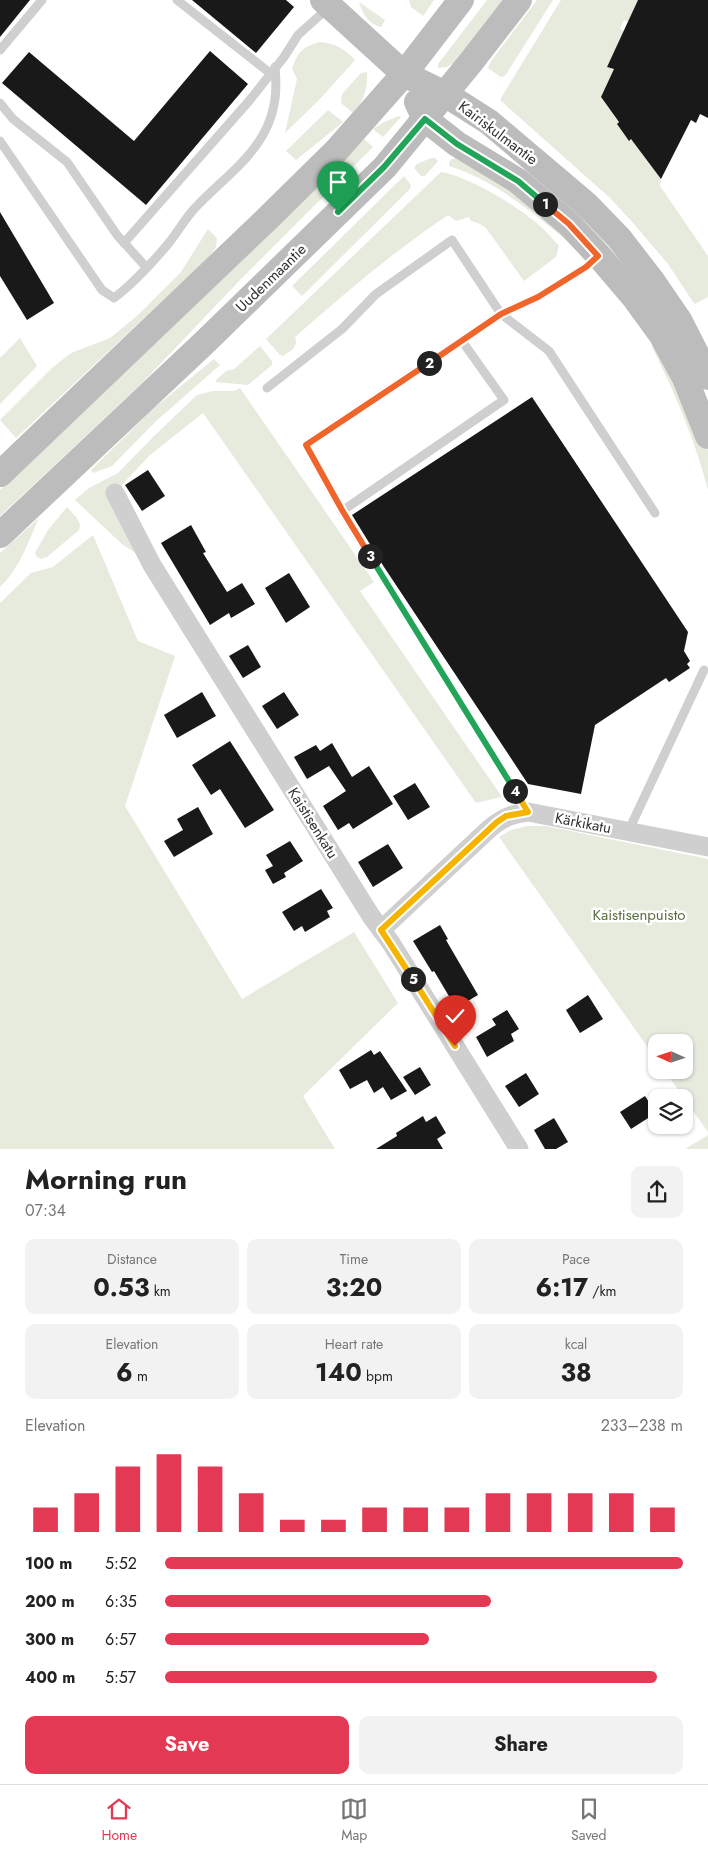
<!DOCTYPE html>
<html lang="en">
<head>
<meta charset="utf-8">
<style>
	body { margin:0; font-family:Jost,sans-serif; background:#f2f2f2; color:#222; height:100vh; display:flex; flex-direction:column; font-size:19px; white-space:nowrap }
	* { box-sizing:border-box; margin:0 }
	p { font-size:16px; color:#767676 }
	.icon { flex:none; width:28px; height:28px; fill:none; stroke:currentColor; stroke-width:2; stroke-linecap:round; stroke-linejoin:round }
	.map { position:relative; height:1149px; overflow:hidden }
	.sheet { display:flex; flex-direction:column; background:#fff; flex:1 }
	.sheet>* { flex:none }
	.needle { width:32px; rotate:273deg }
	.buttons { position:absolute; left:648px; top:1034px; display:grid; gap:10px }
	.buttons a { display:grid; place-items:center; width:45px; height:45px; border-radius:10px; background:#fff; box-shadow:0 1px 4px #0004; font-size:25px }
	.pin { position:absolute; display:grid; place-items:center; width:42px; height:42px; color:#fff; margin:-51px -21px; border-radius:50% 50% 50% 0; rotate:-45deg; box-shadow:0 0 5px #0007 }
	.pin .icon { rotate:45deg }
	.km { position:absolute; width:25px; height:25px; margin:-12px; border-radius:50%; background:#222; color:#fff; font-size:14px; line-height:25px; text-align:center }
	.round { display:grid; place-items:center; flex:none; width:52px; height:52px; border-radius:10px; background:#f2f2f2 }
	.summary { display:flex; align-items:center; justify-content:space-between; height:85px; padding:0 25px }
	h1 { font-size:28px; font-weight:700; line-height:38px }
	.stats { display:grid; grid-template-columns:repeat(3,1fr); gap:8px; height:85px; padding:5px 25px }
	.stats div { display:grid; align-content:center; border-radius:10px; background:#f2f2f2; text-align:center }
	.stats b { font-size:25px; font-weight:700 }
	.stats small { font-size:14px; font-weight:400 }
	.stats p { font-size:14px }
	.chart { height:140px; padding:10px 25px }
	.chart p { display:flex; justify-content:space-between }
	.chart svg { width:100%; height:90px; margin-top:5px; stroke:#e43954; stroke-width:6 }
	.button { display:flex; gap:10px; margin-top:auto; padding:10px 25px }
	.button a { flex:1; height:58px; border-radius:10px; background:#e43954; color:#fff; font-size:20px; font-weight:700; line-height:58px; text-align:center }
	.button a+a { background:#f2f2f2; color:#222 }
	ul { padding:0 25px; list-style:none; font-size:16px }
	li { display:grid; grid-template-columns:80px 60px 1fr; align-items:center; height:38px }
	li i { height:12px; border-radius:6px; background:#e43954 }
	.dock { display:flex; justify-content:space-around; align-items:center; height:70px; border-top:1px solid #e0e0e0; background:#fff; font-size:14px; color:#767676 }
	.dock a { display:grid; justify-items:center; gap:2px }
	.dock .current { color:#e43954 }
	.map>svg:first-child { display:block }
	.green { fill:#e6ebde }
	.building { fill:#191919 }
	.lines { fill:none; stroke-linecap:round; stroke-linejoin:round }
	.lane { stroke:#cfcfcf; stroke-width:9 }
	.street { stroke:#cfcfcf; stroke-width:19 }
	.secondary { stroke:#bcbcbc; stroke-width:26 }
	.split-1-casing { stroke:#fff; stroke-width:10 }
	.split-2-casing { stroke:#fff; stroke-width:10 }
	.split-3-casing { stroke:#fff; stroke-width:10 }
	.split-4-casing { stroke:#fff; stroke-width:10 }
	.split-5-casing { stroke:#fff; stroke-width:10 }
	.split-6-casing { stroke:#fff; stroke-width:10 }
	.split-1 { stroke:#22a559; stroke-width:6 }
	.split-2 { stroke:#f0652b; stroke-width:6 }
	.split-3 { stroke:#f0652b; stroke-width:6 }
	.split-4 { stroke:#22a559; stroke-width:6 }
	.split-5 { stroke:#f5b400; stroke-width:6 }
	.split-6 { stroke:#f5b400; stroke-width:6 }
	.labels { text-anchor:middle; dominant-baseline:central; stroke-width:5; stroke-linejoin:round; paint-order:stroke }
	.street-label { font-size:15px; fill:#323232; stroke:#fff }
	.park-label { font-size:15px; fill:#596e3f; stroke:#fff }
</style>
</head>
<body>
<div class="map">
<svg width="708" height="1149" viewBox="0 0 708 1149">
	<rect width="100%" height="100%" fill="#fff"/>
	<g class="green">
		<path d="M409,0H434L423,16L411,7Z"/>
		<path d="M487,0H503L457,61L447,67L438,68V64Z"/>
		<path d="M537,0H553L505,76L501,77L488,68L491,61Z"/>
		<path d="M561,0H638L628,22L624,20L620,29L624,31L607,67L614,69L601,98L619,122L617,124L629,141L631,139L661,179L660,186L708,256V297L695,304L693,302L668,264L634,224L610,198L501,101V98Z"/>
		<path d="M359,2L385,20L381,27C369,25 362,13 359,2Z"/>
		<path d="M319,42C335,43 345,49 355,60L319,100L285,133L297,79L292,69C298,52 301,48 319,42Z"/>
		<path d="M367,72C368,88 364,101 353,113L341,103L342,94L361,73Z"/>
		<path d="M328,110L343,122L296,160L286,151Z"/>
		<path d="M399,116L401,117L383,137L373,129L384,122Z"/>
		<path d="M364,139L373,147L241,279L143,382L0,516V490Z"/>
		<path d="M431,158H435L438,161L425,176H421L414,168L417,164Z"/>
		<path d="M456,158L506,182L569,242C533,213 495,180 449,166V163L451,159Z"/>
		<path d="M441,172C468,176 519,207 540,226C547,232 553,239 559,246L556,257L524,281L486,228L478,223L471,221L469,217L456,221L448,215C393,252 344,294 295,337C299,347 290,351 283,356L280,355L266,339Z"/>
		<path d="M404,176L411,185L410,189L302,296L292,286Z"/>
		<path d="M208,229L217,238L216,247L209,257L16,438L0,420L52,368L71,353L110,338L138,315L181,272Z"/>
		<path d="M20,338L37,366L0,404V358Z"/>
		<path d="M658,342L692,406L708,451V490C695,440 675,393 652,347Z"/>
		<path d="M260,346L272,361V365L248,385L216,382V380L226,371L234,369Z"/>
		<path d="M214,359L220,365L155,422L112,466L93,473L91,470L154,408Z"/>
		<path d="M240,388L374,582L360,591L502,797L476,803L203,413L150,455L119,488L142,557L123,545L75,500L89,488L118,473L153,437L197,395L213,391H234Z"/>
		<path d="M67,507L77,518L80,525L79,530L47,557L41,559L37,557L35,553L48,530Z"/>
		<path d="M39,518C28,542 20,568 0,587V553Z"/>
		<path d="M93,535L138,641L175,656L125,806L242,999L354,932L398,1003L303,1096L335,1149H0V603L31,573L53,567Z"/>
		<path d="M527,826H546L708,859V1132L664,1070H684V1042H656V1059L499,837L511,830Z"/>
		<path d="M708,1135V1149H685Z"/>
	</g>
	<g class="building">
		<path d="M0,0H30L0,37Z"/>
		<path d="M192,0H286L294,7L256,53Z"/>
		<path d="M638,0H708V118L700,114L696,123L691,120L661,179L631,139L629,141L617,124L619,122L601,97L614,69L607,67Z"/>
		<path d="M210,51L248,84L146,205L2,83L29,52L134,141Z"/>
		<path d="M0,212L54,303L27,320L0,276Z"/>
		<path d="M532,397L688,632L684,651L690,661L687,664L690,668L669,682L666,678L595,725L581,794L528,784L384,567L352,515Z"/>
		<path d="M148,470L165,496L142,511L125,485Z"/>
		<path d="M191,525L206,552L203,553L227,592L242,583L255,604L231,618L229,613L210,625L161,543Z"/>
		<path d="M289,573L310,607L286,623L265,588Z"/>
		<path d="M248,645L261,667L243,678L229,656Z"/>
		<path d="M202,692L216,716L177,738L164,715Z"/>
		<path d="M284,692L299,715L277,729L262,706Z"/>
		<path d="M230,741L274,810L245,828L220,789L211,795L192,765Z"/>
		<path d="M332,743L352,777L369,766L393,804L353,829L349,823L338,830L323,806L346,791L329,766L307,779L294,757L316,745L320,751Z"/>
		<path d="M415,783L430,807L408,820L393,796Z"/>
		<path d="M198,807L213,834L174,857L164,841L183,830L177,819Z"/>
		<path d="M290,841L303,861L284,873L286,877L273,884L265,870L273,866L266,855Z"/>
		<path d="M388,844L403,868L373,887L358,862Z"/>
		<path d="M321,889L333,908L327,911L330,917L305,932L302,926L294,931L282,912Z"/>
		<path d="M440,925L448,939L446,940L478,995L456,1008L434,971L432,972L413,941Z"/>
		<path d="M588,995L603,1019L580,1033L566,1010Z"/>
		<path d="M507,1010L519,1029L511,1034L514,1041L487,1057L476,1037L496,1025L492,1019Z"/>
		<path d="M371,1050L374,1055L380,1051L407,1091L391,1100L383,1087L374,1093L367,1080L350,1089L339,1070Z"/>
		<path d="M420,1067L431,1085L415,1095L403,1077Z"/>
		<path d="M526,1073L539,1094L519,1107L505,1086Z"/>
		<path d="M645,1096L656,1113L631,1129L620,1112Z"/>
		<path d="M423,1116L426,1122L436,1116L446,1133L437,1139L443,1149H376L397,1136L396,1133Z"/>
		<path d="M554,1118L568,1142L556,1149H545L534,1130Z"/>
	</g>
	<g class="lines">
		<g class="lane">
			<path d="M177,0L270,73"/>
			<path d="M0,50L42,0"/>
			<path d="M0,103L13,119L67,162L117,235L146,267"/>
			<path d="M0,141L102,290L114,298C134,283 152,263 168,244C178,232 185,218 196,207C219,182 252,160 267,127C276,107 277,89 275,67"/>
			<path d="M124,243L249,101L284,57L298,35L329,7"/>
			<path d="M267,388L342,329L376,294L452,240L501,314L549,351L655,513"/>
			<path d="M342,511L504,400L462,341"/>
			<path d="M528,812L342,511L306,445L501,314L539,297L586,267L598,256"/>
			<path d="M628,832L704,670"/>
		</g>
		<g class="street">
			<path d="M115,493L152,565L371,916L391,943L519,1149"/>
			<path d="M381,930L489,829C502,818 511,814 528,812L708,847"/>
		</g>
		<g class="secondary">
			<path d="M323,0L404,74L445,94L489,122L587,205L619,238L653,282L679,320L708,377"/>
			<path d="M417,102L425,119L457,144L518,181L569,224L599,256L634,297L661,334L685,378L708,436"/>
			<path d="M0,474L268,218L336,151L404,74L461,0"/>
			<path d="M0,535L205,342L385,167L471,62L519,0"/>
		</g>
	</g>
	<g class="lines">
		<defs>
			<path id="split-1" d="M338,212L384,167L425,119L457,144L518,181L545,204"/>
			<path id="split-2" d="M429,363L501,314L538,297L586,267L598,256L569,224L545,204"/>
			<path id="split-3" d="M370,556L342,510L306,445L429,363"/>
			<path id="split-4" d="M370,556L515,791"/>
			<path id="split-5" d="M413,979L381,930L497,822L506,816L528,812L515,791"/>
			<path id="split-6" d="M413,979L455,1046"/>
		</defs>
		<use href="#split-1" class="split-1-casing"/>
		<use href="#split-2" class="split-2-casing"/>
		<use href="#split-3" class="split-3-casing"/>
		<use href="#split-4" class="split-4-casing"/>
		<use href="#split-5" class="split-5-casing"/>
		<use href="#split-6" class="split-6-casing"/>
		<use href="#split-1" class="split-1"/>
		<use href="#split-2" class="split-2"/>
		<use href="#split-3" class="split-3"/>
		<use href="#split-4" class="split-4"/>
		<use href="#split-5" class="split-5"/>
		<use href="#split-6" class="split-6"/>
	</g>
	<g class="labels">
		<g class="street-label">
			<text transform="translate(498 133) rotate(37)">Kairiskulmantie</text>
			<text transform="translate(271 278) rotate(-44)">Uudenmaantie</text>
			<text transform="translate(313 823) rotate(58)">Kaistisenkatu</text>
			<text transform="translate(583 823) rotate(11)">Kärkikatu</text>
		</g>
		<g class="park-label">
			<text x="639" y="915">Kaistisenpuisto</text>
		</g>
	</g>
</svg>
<div class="buttons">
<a><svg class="needle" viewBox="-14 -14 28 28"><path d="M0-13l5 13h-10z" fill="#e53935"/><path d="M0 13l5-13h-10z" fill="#767676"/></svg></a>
<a><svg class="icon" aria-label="layers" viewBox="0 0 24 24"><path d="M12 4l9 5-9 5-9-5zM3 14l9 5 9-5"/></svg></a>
</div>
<div class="pin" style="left:338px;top:212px;background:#1e9e55"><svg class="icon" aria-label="arrive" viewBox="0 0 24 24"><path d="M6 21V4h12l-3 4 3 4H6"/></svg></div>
<div class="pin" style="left:455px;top:1046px;background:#d93025"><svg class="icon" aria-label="check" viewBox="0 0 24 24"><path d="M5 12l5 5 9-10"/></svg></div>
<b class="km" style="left:545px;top:204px">1</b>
<b class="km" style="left:429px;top:363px">2</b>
<b class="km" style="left:370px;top:556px">3</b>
<b class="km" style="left:515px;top:791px">4</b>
<b class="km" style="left:413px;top:979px">5</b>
</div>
<section class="sheet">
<div class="summary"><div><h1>Morning run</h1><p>07:34</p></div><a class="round"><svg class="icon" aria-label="share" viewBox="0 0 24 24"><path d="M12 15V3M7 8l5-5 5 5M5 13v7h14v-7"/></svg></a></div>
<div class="stats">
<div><p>Distance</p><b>0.53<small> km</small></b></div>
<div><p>Time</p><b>3:20</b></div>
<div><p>Pace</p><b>6:17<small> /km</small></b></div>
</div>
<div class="stats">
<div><p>Elevation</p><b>6<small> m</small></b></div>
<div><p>Heart rate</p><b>140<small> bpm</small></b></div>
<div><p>kcal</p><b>38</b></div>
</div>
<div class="chart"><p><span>Elevation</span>233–238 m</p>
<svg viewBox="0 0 160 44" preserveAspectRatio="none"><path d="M5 44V32M15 44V25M25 44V12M35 44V6M45 44V12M55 44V25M65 44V38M75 44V38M85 44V32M95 44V32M105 44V32M115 44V25M125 44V25M135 44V25M145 44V25M155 44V32"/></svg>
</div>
<ul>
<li><b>100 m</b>5:52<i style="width:100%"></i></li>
<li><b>200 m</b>6:35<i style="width:63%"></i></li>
<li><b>300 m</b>6:57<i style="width:51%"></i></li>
<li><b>400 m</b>5:57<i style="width:95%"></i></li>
</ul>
<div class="button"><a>Save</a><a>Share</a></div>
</section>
<nav class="dock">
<a class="current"><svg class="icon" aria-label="home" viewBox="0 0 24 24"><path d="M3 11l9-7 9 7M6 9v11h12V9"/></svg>Home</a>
<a><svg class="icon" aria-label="map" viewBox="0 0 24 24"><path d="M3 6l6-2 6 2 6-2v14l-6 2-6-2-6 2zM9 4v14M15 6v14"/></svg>Map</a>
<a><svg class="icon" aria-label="saved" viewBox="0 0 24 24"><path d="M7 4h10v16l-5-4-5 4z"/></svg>Saved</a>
</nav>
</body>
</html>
